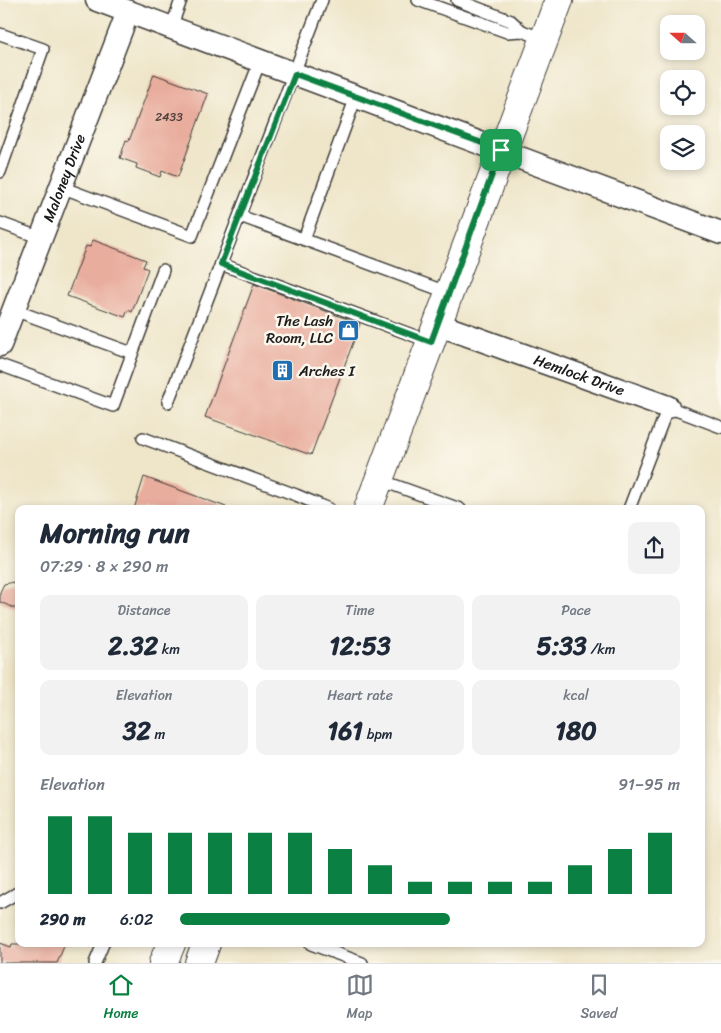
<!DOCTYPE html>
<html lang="en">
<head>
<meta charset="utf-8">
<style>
	body { margin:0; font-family:Sriracha,sans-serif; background:#f2f2f3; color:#1f2937; height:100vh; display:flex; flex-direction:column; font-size:19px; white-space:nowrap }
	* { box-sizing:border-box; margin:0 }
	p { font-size:16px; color:#747a83 }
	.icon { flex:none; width:28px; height:28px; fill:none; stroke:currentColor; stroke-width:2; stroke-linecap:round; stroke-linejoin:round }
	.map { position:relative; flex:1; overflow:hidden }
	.drawer { position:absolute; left:15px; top:505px; width:690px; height:442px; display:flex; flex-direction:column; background:#fff; border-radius:10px; box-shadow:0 2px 8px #0003 }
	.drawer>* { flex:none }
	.needle { width:32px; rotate:291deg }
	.controls { position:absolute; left:660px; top:15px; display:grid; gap:10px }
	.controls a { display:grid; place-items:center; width:45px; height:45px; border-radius:10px; background:#fff; box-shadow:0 2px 8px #0003; font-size:25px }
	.pin { position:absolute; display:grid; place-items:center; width:42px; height:42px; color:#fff; margin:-21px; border-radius:10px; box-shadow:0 2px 8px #0006 }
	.round { display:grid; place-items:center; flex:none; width:52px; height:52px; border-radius:10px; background:#f2f2f3 }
	.headline { display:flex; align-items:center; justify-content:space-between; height:85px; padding:0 25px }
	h1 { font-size:28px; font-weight:700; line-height:38px }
	.metrics { display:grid; grid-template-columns:repeat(3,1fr); gap:8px; height:85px; padding:5px 25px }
	.metrics div { display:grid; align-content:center; border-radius:10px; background:#f2f2f3; text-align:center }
	.metrics b { font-size:25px; font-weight:700 }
	.metrics small { font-size:14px; font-weight:400 }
	.metrics p { font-size:14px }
	.chart { height:140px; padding:10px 25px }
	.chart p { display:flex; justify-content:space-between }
	.chart svg { width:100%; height:90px; margin-top:5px; stroke:#0b8043; stroke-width:6 }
	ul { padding:0 25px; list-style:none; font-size:16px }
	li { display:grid; grid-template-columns:80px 60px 1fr; align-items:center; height:38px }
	li i { height:12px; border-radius:6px; background:#0b8043 }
	.tabs { display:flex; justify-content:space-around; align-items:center; height:70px; border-top:1px solid #e0e1e3; background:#fff; font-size:14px; color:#747a83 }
	.tabs a { display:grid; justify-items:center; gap:2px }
	.tabs .current { color:#0b8043 }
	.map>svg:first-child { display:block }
	.building { fill:#e9ad9e }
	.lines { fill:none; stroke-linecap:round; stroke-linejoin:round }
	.service-casing { stroke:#3c3a36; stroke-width:14 }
	.minor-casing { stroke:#3c3a36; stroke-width:25 }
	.secondary-casing { stroke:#3c3a36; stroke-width:30 }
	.service { stroke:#fff; stroke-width:11 }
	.minor { stroke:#fff; stroke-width:22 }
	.secondary { stroke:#fff; stroke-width:28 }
	.route-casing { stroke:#fff; stroke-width:10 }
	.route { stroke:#0b8043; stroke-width:6 }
	.labels { text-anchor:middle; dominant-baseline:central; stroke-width:5; stroke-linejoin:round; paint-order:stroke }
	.number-label { font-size:12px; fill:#4f403c }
	.street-label { font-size:15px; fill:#1c1c1c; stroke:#fbf7ec }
	.poi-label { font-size:15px; fill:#1c1c1c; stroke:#fbf7ec; text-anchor:end }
</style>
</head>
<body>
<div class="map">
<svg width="721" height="963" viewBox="0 0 721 963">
	<rect width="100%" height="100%" fill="#fbf7ec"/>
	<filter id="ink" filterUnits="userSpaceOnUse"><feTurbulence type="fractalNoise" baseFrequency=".02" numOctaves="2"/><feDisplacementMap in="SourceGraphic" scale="10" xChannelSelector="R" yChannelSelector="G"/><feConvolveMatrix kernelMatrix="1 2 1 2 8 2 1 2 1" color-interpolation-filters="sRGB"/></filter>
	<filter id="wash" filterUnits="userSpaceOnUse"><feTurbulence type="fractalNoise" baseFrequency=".0096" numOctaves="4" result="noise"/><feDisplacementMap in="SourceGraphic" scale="20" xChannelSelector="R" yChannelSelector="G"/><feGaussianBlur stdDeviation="1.12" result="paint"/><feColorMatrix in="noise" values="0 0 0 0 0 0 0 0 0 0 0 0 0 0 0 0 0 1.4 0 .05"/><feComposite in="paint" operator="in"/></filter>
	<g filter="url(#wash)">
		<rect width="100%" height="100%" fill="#efe6ca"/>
		<g id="blocks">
			<g class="building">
				<path d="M154,74L208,94L178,177L162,171L160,177L136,168L137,164L120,158L126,140L129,141Z"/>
				<path d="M93,240L146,260L143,267L148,269L132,312L128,310L125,317L67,296L86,246L90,247Z"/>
				<path d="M254,284L360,324L311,455L205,417Z"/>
				<path d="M144,477L226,507L225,509H134Z"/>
				<path d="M19,581V610L0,602V592L4,584Z"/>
				<path d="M0,943L11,947L12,944H65L57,963H0Z"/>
			</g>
		</g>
	</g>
	<g filter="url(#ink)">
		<use href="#blocks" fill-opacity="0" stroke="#3c3a36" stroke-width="1"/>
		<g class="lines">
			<defs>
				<g id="service">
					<path d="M418,0L507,32L522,31L544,39"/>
					<path d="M457,0L511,21L522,31"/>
					<path d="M171,28L181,0"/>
					<path d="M0,34L43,49L0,172"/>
					<path d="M61,187L192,236L260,61"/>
					<path d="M240,216L449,293"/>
					<path d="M0,223L41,238"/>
					<path d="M304,239L356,97"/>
					<path d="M221,264L431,342"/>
					<path d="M14,310L132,353"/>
					<path d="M0,365L113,406L163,270"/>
					<path d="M168,402L322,0"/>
					<path d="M143,438L296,495L329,509"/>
					<path d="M380,480L460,509"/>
					<path d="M629,509L668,407L721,427"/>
					<path d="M0,903L19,892"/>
					<path d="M311,944L362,963"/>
					<path d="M95,963L103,944"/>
				</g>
				<g id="minor">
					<path d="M97,0L721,233"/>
					<path id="s1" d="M437,324L668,407"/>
					<path id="s2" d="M0,345L128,12"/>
				</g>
				<g id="secondary">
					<path d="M368,509L559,0"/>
					<path d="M163,963L171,944"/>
					<path d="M199,963L206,944"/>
				</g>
			</defs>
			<use href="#service" class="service-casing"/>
			<use href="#minor" class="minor-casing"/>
			<use href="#secondary" class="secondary-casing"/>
			<use href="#service" class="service"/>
			<use href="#minor" class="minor"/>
			<use href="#secondary" class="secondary"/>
		</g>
	</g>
	<g class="lines" filter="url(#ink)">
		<defs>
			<path id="route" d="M295,74L501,150L431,342L221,264Z"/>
		</defs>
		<use href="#route" class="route-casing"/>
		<use href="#route" class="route"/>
	</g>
	<defs>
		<symbol id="shop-square" viewBox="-11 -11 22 22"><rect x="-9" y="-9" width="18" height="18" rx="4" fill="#1f6fb2" stroke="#fbf7ec"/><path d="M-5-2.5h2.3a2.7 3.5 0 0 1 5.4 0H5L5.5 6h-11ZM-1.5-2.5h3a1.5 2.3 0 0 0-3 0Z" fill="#fff"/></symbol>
		<symbol id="building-square" viewBox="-11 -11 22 22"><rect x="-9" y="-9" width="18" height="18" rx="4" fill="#1f6fb2" stroke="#fbf7ec"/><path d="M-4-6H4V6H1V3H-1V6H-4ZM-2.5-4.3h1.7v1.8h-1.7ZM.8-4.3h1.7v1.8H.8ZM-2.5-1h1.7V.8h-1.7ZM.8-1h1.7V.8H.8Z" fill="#fff"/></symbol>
	</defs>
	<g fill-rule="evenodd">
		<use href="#shop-square" x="336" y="318" width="25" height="25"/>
		<use href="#building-square" x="270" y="358" width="25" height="25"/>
	</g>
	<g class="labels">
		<g class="number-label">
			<text x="169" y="117">2433</text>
		</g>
		<g class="street-label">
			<text stroke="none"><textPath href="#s2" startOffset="179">Maloney Drive</textPath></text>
			<text stroke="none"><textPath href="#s1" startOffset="151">Hemlock Drive</textPath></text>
		</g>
		<g class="poi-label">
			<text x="333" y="321">The Lash<tspan x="333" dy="17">Room, LLC</tspan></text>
			<text x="299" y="371" text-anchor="start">Arches I</text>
		</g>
	</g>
</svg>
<div class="controls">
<a><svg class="needle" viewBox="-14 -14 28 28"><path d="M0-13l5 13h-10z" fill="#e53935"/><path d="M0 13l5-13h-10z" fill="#747a83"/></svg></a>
<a><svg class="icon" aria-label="locate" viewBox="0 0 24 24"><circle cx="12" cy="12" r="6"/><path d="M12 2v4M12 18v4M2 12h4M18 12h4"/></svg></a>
<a><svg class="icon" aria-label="layers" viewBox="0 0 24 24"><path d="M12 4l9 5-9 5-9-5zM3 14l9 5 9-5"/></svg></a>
</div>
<div class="pin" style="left:501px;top:150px;background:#1e9e55"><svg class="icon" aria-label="arrive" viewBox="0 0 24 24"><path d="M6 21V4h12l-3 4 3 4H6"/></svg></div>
<section class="drawer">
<div class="headline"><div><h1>Morning run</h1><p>07:29 · 8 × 290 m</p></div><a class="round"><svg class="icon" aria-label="share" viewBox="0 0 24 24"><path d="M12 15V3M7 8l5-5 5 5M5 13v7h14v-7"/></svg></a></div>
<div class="metrics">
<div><p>Distance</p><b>2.32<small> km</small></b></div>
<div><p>Time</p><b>12:53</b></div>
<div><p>Pace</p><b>5:33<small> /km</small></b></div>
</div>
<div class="metrics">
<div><p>Elevation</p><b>32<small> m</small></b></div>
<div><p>Heart rate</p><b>161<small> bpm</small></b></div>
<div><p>kcal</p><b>180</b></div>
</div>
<div class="chart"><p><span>Elevation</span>91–95 m</p>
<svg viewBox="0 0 160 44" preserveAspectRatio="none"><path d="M5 44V6M15 44V6M25 44V14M35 44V14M45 44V14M55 44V14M65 44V14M75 44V22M85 44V30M95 44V38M105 44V38M115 44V38M125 44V38M135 44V30M145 44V22M155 44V14"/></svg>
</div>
<ul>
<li><b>290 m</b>6:02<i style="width:54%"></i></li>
</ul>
</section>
</div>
<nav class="tabs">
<a class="current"><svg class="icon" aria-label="home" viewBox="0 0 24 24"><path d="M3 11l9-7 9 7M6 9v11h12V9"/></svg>Home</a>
<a><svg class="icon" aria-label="map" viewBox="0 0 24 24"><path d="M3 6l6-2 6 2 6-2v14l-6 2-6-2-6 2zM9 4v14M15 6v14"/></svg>Map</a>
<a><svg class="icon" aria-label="saved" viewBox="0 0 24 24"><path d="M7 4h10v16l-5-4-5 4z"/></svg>Saved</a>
</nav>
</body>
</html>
